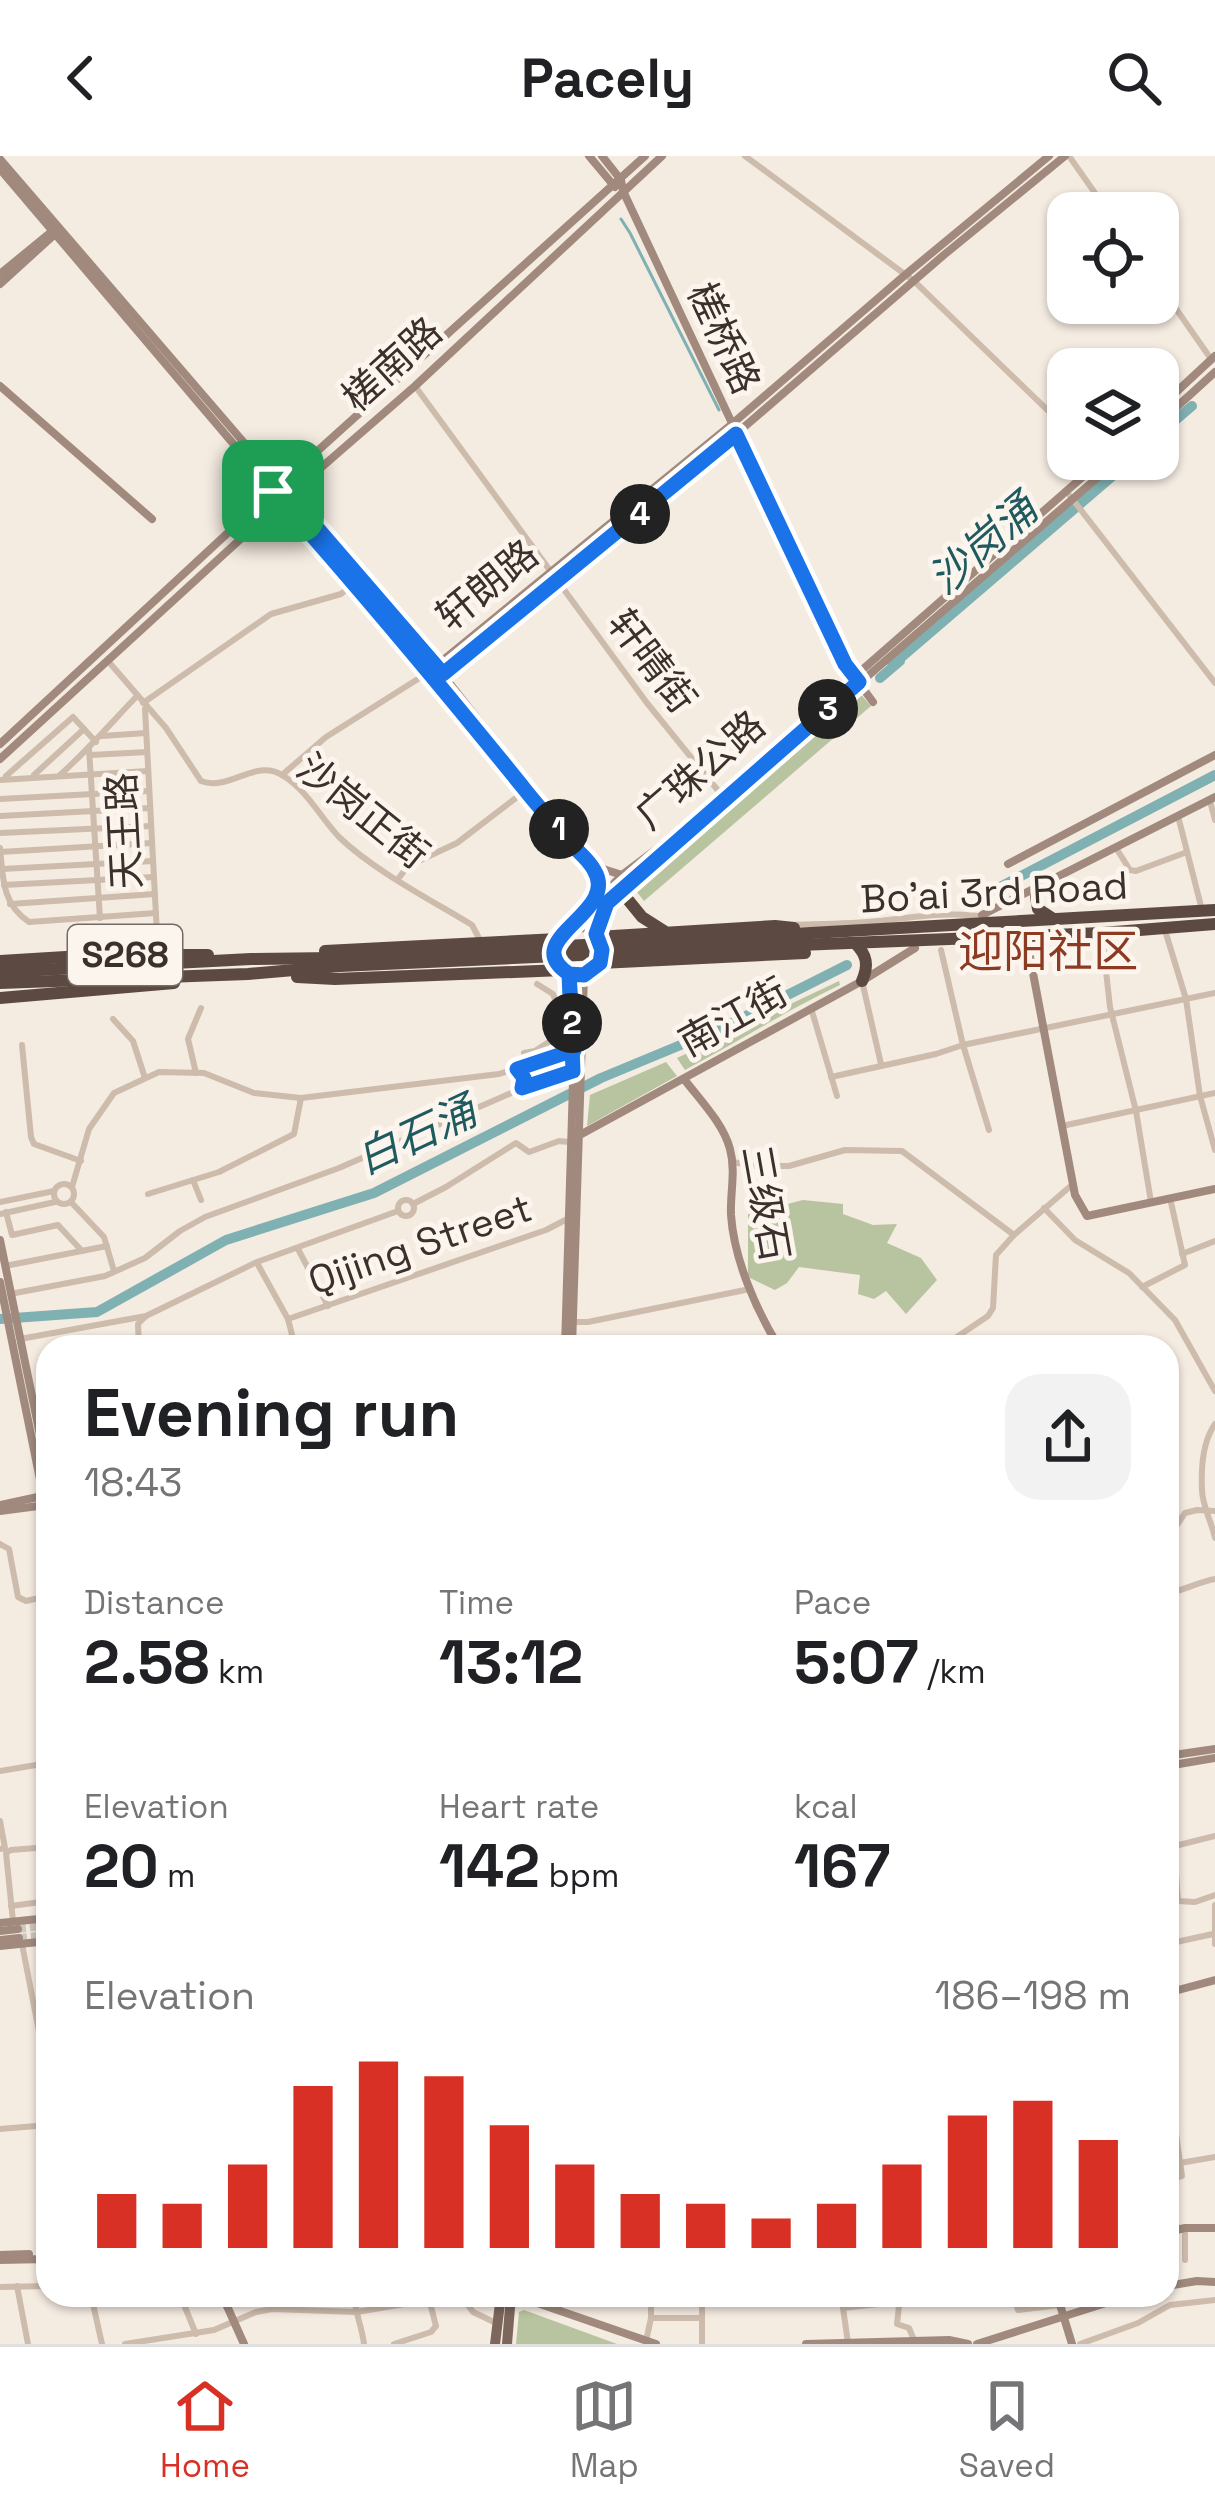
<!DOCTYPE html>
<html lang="en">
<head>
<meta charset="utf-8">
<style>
	body { margin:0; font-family:"Space Grotesk","Noto Sans SC",sans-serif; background:#f2f2f2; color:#202124; height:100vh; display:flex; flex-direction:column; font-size:45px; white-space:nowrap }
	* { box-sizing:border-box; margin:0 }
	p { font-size:39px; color:#757577 }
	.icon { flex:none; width:66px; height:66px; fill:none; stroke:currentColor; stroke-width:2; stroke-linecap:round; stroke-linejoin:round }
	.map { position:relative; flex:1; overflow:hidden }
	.side { position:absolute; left:36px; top:1179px; width:1143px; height:972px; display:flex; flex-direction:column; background:#fff; border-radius:36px; box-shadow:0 3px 9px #0004 }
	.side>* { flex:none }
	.buttons { position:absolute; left:1047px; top:36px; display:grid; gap:24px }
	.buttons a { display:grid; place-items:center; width:132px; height:132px; border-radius:24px; background:#fff; box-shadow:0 3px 9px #0004; font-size:60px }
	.pin { position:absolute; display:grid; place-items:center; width:102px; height:102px; color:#fff; margin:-51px; border-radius:24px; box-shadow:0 6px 18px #0006 }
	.km { position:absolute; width:60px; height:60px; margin:-30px; border-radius:50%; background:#222; color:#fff; font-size:33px; line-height:60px; text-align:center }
	.round { display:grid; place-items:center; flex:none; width:126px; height:126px; border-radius:36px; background:#f2f2f2 }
	.summary { display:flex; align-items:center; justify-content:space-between; height:204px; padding:0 48px }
	h1 { font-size:66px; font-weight:700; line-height:90px }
	.figures { display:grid; grid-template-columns:repeat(3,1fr); gap:18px; height:204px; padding:12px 48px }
	.figures div { display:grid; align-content:center }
	.figures b { font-size:60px; font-weight:700 }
	.figures small { font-size:33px; font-weight:400 }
	.figures p { font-size:33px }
	.chart { height:336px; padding:24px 48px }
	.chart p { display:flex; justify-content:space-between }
	.chart svg { width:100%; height:216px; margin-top:12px; stroke:#d93025; stroke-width:6 }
	header { display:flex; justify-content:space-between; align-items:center; height:156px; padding:0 48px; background:#fff; font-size:54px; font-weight:700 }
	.dock { display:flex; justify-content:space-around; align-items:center; height:168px; border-top:3px solid #e0e0e0; background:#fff; font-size:33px; color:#757577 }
	.dock a { display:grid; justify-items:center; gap:6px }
	.dock .current { color:#d93025 }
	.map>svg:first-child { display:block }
	.green { fill:#b8c4a0 }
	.water { fill:#7fb0b2 }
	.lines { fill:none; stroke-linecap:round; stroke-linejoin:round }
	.stream { stroke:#7fb0b2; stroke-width:3 }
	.river { stroke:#7fb0b2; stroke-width:10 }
	.secondary-tunnel { stroke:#cfc6bd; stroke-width:8; stroke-dasharray:8 4; stroke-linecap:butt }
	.street { stroke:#cdbbac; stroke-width:6 }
	.secondary { stroke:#a18a7d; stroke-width:8 }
	.primary { stroke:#7d675c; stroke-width:10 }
	.highway { stroke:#5c4a42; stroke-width:12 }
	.highway-bridge { stroke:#5c4a42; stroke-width:12 }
	.route-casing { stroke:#fff; stroke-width:24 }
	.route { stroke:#1a73e8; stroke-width:15 }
	.labels { text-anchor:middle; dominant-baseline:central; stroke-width:10; stroke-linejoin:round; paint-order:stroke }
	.shield { fill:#fbf5ee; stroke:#756b66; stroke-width:3 }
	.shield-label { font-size:36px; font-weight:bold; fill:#3b302b }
	.street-label { font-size:39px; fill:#3b302b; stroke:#fbf5ee }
	.water-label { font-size:42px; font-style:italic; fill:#1f5a5e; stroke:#fbf5ee }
	.quarter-label { font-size:45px; fill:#8c3b22; stroke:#fbf5ee }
</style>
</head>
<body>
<header><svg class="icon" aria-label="back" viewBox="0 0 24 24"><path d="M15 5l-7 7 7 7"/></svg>Pacely<svg class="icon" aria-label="search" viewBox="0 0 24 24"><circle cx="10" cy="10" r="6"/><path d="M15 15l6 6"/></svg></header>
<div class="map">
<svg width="1215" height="2188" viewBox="0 0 1215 2188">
	<rect width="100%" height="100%" fill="#f4ebe1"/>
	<g class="green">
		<path d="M856,533L871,550L644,745L632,730Z"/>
		<path d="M839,825L840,829C787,854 738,886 685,914L677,902Z"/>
		<path d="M666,906L677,920L587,970L590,939Z"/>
		<path d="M803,1044L843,1048V1058L873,1069L897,1068L887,1087L921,1102L937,1124L906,1158L886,1135L874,1143L858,1138L860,1119L799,1111L787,1127L775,1134L748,1121V1058Z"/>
		<path d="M524,2154L617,2188H516L519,2156Z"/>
	</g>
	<path class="water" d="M1122,303H1140L893,515L885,506Z"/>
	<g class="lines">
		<path class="stream" d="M621,63L630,77L719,254"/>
		<g class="river">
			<path d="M1158,279L1192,250"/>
			<path d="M880,522L900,505"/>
			<path d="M979,742L1215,619"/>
			<path d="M0,1163L97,1156L226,1084L374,1037L601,922L724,871L847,809"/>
		</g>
		<g class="secondary-tunnel">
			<path d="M18,1773L48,1769"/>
			<path d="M19,1782L48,1779"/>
		</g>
		<g class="street">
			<path d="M745,0L914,125L1068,274"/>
			<path d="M1069,0L1109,57"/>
			<path d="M1158,127L1211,203"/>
			<path d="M415,230L647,547L720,637"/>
			<path d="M1070,340L1215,527"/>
			<path d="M108,505L166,572L201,625C229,636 255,602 282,619C307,634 320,661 339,681C373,714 431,744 472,769L481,786"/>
			<path d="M143,547L271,458L341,438L354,427"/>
			<path d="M145,553L158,797"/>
			<path d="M102,580L146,577"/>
			<path d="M89,593L100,762"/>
			<path d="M91,599L147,596"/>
			<path d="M34,619L84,573"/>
			<path d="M60,619C88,594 111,567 137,540"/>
			<path d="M282,619L326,581L429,516"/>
			<path d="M6,620L73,561L96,586"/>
			<path d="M0,624L148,615"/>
			<path d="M0,643L149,635"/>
			<path d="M1210,645L1215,664"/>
			<path d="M0,660L150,652"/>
			<path d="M1178,660L1202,754"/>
			<path d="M0,677L151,670"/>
			<path d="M0,692C3,722 2,748 29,766L156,757"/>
			<path d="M1116,692L1130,714L1136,715L1187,696"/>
			<path d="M0,696L152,687"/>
			<path d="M2,713L153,705"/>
			<path d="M398,723L408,710L457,687L525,635"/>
			<path d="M4,729L154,721"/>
			<path d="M10,748L155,738"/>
			<path d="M791,769C820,768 850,768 879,765C915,761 951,755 986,761"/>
			<path d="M1164,771L1186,843L1200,940L1215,994"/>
			<path d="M1102,779L1110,851L1136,955L1151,1046"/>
			<path d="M941,794L963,889L989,974"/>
			<path d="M862,825L881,908"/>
			<path d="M537,828L553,838L558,852V898"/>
			<path d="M811,852L837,940"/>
			<path d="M113,863L133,885L145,922"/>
			<path d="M22,889L31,981L34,988L81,1005"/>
			<path d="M524,897L535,895L558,880"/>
			<path d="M538,904L546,912L543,924"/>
			<path d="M517,912L524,922L522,932"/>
			<path d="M196,917L188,883L201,852"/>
			<path d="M831,921L936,898L963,889L1215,837"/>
			<path d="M1062,970L1215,937"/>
			<path d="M733,1006L753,1010H789L845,994L902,995L1014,1079"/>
			<path d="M193,1024L201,1044"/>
			<circle cx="64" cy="1038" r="10"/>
			<path d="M72,1031L89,973L114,937L159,916L204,917L254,937L301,942L499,918L574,894"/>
			<path d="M148,1038L219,1016L294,978L301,942"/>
			<circle cx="406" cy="1052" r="8"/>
			<path d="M0,1046L54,1035"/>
			<path d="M71,1046L104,1081L114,1115"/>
			<path d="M413,1048L446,1031L516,987L529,996L559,985L569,986"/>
			<path d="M1044,1052L1075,1084L1129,1117L1175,1164L1215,1235"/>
			<path d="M6,1056L12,1079L58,1069L82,1095"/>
			<path d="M0,1058L55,1046"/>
			<path d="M298,1093L328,1150"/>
			<path d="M1182,1098L1215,1085"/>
			<path d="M257,1107L288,1163L295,1191"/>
			<path d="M5,1110L107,1090"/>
			<path d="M1142,1131L1185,1109L1170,1042"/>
			<path d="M10,1138L105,1120L145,1102L180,1075L205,1061L339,1012L541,924L572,915"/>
			<path d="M288,1163L546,1074L569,1062"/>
			<path d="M572,1166H588L750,1133"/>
			<path d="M20,1183L146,1160"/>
			<path d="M139,1191L138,1168L146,1160L257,1106L398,1055"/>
			<path d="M942,1191L988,1160L993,1152L996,1099L1014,1079L1073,1028"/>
			<path d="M1215,1268C1203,1285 1201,1313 1202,1334C1202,1349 1212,1367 1215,1382"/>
			<path d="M1167,1369H1177L1185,1357L1197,1354L1215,1355"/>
			<path d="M0,1388L9,1393L18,1441L26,1445L48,1440"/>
			<path d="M1167,1438C1184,1434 1199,1426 1215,1423"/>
			<path d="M0,1615L48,1607"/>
			<path d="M0,1665L5,1692L0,1693"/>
			<path d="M1174,1690L1178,1745L1195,1746L1215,1739"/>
			<path d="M47,1691L48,1709"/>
			<path d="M1167,1692L1215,1680"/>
			<path d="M1215,1749V1788"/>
			<path d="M11,1750L48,1745"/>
			<path d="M13,1765L6,1697L11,1694L48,1691"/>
			<path d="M22,1788L48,1922"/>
			<path d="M1167,1788L1213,1778"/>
			<path d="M1167,1949L1173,1957L1182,2020L1167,2025"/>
			<path d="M0,1973L48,1969"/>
			<path d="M1180,2007L1215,2001"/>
			<path d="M1185,2104V2072"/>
			<path d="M17,2130L28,2188"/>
			<path d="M0,2131L48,2130"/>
			<path d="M91,2139L102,2188"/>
			<path d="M180,2139L196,2178"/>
			<path d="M354,2139C355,2156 362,2171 364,2188"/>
			<path d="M702,2139V2188"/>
			<path d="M1013,2139L1018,2154L1060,2149"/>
			<path d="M843,2152L896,2146L899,2150L897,2168L909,2172L914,2184"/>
			<path d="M651,2162H702"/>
			<path d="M646,2185L651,2162V2139"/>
			<path d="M848,2187L842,2145L852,2139"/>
			<path d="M125,2188L214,2174L256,2156L272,2153L357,2156L451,2140L465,2145L473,2156L496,2167"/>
			<path d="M394,2188L431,2176L436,2170L429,2143"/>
			<path d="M1080,2188L1138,2167L1170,2149L1215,2144"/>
		</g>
		<g class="secondary">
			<path d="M589,0L615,31"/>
			<path d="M602,0L621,24L623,35L845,508L873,546"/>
			<path d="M0,3L436,510L531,631L600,712L622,719"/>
			<path d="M0,13L596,715L599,736L596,745"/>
			<path d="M0,118L56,72"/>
			<path d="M0,128L55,78"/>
			<path d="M0,230L152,363"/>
			<path d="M1158,253L1215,200"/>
			<path d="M1158,268L1215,216"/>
			<path d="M437,509L732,268L905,119L1049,0"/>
			<path d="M442,517L736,278L945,98L1065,0"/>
			<path d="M0,588L273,335L645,0"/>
			<path d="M0,603L270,356L415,230L662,0"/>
			<path d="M1008,708L1215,599"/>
			<path d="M982,759L1215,641"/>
			<path d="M568,773L586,772L599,783"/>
			<path d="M595,779L607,747L620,734L1119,303"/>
			<path d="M1026,780L1075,1039L1087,1060L1215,1033"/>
			<path d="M556,786L622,719L662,689L1103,303"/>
			<path d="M560,811C575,824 592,821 601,803"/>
			<path d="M684,923C700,944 723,967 730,993C736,1015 730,1037 731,1059C734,1103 756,1154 779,1191"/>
			<path d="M578,980L862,825L915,792"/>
			<path d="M0,1084L48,1318"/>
			<path d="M0,1126L48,1363"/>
			<path d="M565,1191L574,894L569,818"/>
			<path d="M572,1191L584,819"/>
			<path d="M0,1349L47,1339"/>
			<path d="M0,1355L46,1349"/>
			<path d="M1167,1600L1215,1593"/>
			<path d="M1167,1610L1215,1602"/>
			<path d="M0,1767L48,1762"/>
			<path d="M0,1775L18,1773"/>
			<path d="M0,1784L19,1782"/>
			<path d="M0,1790L48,1785"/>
			<path d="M1167,1837L1215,1824"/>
			<path d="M1167,2076L1185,2072H1215"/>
			<path d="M0,2099L29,2098"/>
			<path d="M0,2104L48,2103"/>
			<path d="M1167,2130L1197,2125L1215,2126"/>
			<path d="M222,2139L244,2188"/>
			<path d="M514,2139L656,2188"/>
			<path d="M1057,2139L1072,2188"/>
			<path d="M806,2188L949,2184L968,2188"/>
			<path d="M977,2188L1131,2139"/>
		</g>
		<g class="primary">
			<path d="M495,2188L501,2139"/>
			<path d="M507,2188L511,2139"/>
		</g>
		<g class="highway">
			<path d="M1039,731L1036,740L1038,753L1052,762"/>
			<path d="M620,734L642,761L664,775"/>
			<path d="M776,779L1215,754"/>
			<path d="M597,781L775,770L794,772"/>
			<path d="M855,787C867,799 869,809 862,825"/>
			<path d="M774,790L1102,777L1215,768"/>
			<path d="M325,795L558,783"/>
			<path d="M0,805L98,799H208"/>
			<path d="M600,807L805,797"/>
			<path d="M0,816L251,803L335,802"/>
			<path d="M297,821L335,823L563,814"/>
			<path d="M0,827L248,818L340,810"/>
			<path d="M0,842L174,827"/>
		</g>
		<g class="highway-bridge">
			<path d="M335,802L776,779"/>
			<path d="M340,810L774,790"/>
		</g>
	</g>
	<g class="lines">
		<defs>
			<path id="route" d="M273,335C358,431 441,530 522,630C539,652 558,672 576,693C582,699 590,706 594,714C621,757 516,783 569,818L574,894L517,913L524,922L522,932L573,915L569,818L584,819L600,807L602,794L596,778L607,747L859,526L845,508L736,278L443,518L280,329L273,335"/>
		</defs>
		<use href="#route" class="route-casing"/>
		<use href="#route" class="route"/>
	</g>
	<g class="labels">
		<rect class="shield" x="68" y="769" width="114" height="60" rx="9"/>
		<g class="shield-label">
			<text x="125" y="799">S268</text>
		</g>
		<g class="street-label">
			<text transform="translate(724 182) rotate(65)">槎桥路</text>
			<text transform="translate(392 208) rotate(-42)">槎南路</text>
			<text transform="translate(487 429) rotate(-39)">轩朗路</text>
			<text transform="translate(652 505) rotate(53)">轩晴街</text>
			<text transform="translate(700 614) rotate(-41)">广珠公路</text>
			<text transform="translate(363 655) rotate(39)">沙岗正街</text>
			<text transform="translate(124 675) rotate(-93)">天王路</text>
			<text transform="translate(994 736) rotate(-3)">Bo'ai 3rd Road</text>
			<text transform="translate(733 861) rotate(-29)">南江街</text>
			<text transform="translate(766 1047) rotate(80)">三级石</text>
			<text transform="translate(420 1088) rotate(-19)">Qijing Street</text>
		</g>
		<g class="water-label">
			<text transform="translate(983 388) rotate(-41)">沙岗涌</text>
			<text transform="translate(416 979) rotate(-25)">白石涌</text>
		</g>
		<g class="quarter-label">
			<text x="1048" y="795">迎阳社区</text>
		</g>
	</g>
</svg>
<div class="buttons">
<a><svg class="icon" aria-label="locate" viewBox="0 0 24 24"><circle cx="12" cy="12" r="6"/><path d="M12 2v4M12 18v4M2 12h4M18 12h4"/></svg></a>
<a><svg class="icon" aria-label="layers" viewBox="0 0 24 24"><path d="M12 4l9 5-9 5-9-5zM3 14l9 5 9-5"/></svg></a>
</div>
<div class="pin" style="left:273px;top:335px;background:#1e9e55"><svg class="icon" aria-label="arrive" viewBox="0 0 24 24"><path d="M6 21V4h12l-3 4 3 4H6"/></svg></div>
<b class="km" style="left:559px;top:673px">1</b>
<b class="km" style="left:572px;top:867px">2</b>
<b class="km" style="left:828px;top:553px">3</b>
<b class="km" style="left:640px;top:358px">4</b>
<section class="side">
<div class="summary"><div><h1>Evening run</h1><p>18:43</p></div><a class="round"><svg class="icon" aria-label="share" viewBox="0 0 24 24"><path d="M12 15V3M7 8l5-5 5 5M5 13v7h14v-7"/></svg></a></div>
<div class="figures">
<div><p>Distance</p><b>2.58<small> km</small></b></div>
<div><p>Time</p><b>13:12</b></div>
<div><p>Pace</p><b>5:07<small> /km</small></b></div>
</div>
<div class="figures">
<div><p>Elevation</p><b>20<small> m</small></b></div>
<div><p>Heart rate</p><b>142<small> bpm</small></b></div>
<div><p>kcal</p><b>167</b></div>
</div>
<div class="chart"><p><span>Elevation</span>186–198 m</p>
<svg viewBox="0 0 160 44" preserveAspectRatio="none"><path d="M5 44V33M15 44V35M25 44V27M35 44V11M45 44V6M55 44V9M65 44V19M75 44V27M85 44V33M95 44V35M105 44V38M115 44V35M125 44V27M135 44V17M145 44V14M155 44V22"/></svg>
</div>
</section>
</div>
<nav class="dock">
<a class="current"><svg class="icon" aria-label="home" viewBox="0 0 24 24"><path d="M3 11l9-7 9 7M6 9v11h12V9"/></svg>Home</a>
<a><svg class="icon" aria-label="map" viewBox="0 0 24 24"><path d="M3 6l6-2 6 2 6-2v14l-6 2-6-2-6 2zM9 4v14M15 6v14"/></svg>Map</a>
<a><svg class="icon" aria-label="saved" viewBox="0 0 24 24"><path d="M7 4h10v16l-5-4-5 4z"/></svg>Saved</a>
</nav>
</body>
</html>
